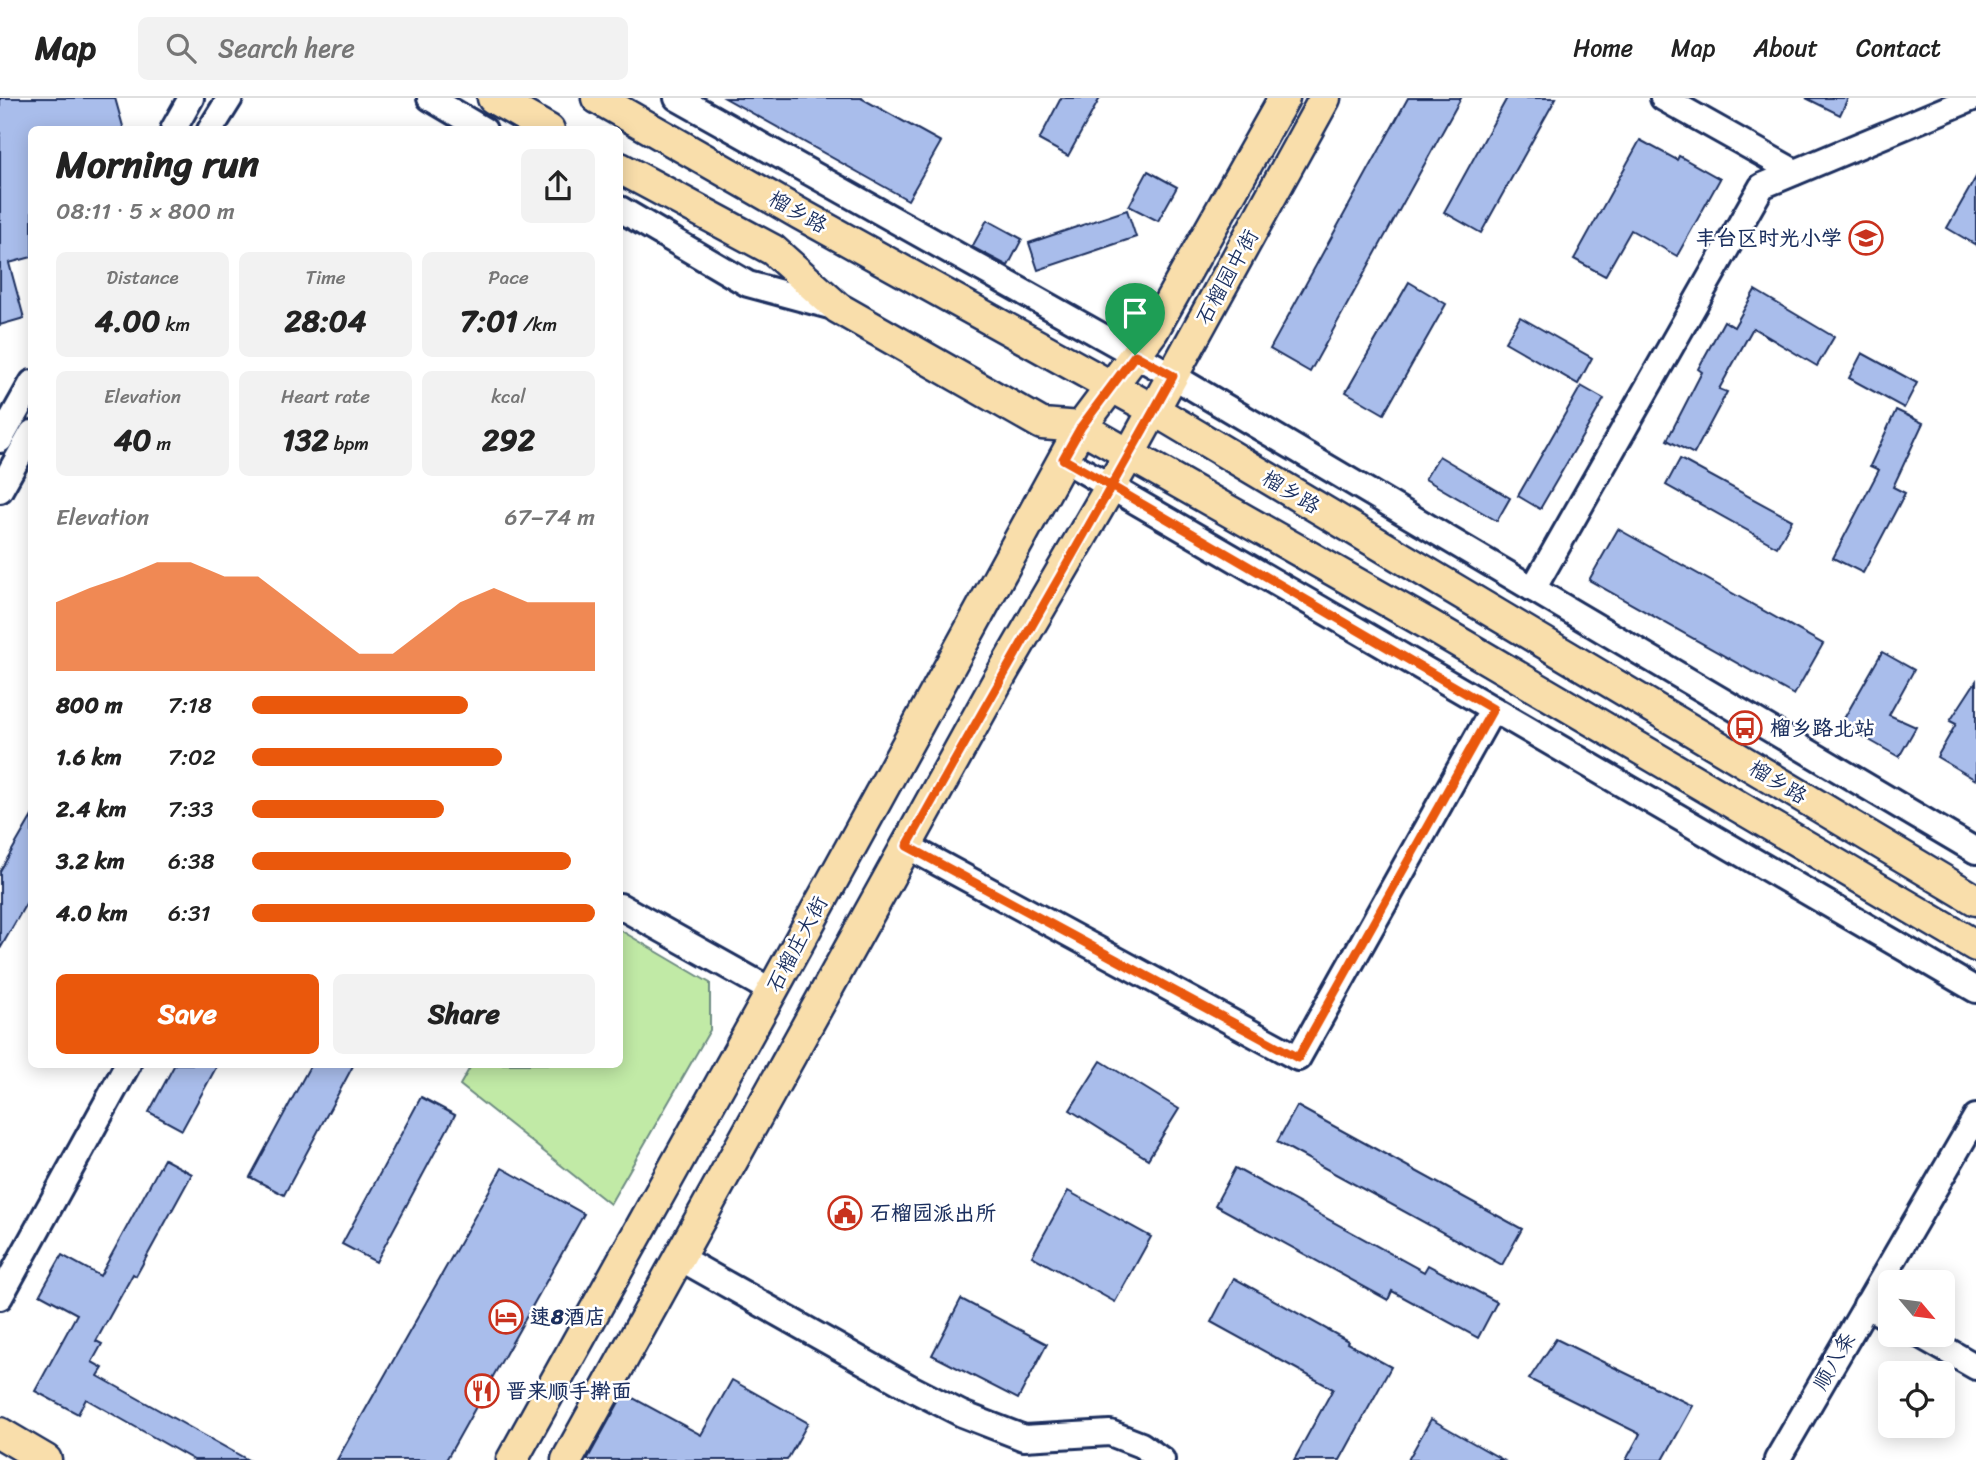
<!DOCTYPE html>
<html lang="en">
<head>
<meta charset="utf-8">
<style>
	body { margin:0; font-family:Sriracha,"LXGW WenKai TC",sans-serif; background:#f2f2f2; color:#222; height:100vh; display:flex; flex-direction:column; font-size:26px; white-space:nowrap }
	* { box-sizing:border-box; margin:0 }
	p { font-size:23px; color:#767676 }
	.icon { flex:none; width:38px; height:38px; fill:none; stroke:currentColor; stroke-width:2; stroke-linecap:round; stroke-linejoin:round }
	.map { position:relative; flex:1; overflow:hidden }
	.panel { position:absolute; left:28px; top:28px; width:595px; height:942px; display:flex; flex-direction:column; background:#fff; border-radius:10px; box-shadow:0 4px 18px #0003 }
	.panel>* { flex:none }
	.needle { width:46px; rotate:119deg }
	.tools { position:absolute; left:1878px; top:1172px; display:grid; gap:14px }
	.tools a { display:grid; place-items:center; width:77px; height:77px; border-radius:10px; background:#fff; box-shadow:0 4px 18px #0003; font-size:35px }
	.pin { position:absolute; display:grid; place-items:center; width:60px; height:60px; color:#fff; margin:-72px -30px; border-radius:50% 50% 50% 0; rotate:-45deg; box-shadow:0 0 7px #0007 }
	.pin .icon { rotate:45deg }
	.round { display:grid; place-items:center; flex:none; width:74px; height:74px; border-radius:10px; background:#f2f2f2 }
	.headline { display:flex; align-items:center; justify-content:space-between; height:119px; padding:0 28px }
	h1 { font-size:38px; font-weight:700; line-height:52px }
	.stats { display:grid; grid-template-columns:repeat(3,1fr); gap:10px; height:119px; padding:7px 28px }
	.stats div { display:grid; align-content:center; border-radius:10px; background:#f2f2f2; text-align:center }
	.stats b { font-size:30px; font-weight:700 }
	.stats small { font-size:19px; font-weight:400 }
	.stats p { font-size:19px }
	.chart { height:196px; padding:14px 28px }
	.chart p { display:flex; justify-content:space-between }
	.chart svg { width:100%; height:126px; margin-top:7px; fill:#ea580c; opacity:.7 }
	.primary-button { display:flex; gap:14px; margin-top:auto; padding:14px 28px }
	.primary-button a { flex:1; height:80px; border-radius:10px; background:#ea580c; color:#fff; font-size:28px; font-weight:700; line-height:80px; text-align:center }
	.primary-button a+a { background:#f2f2f2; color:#222 }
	ul { padding:0 28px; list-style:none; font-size:23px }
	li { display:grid; grid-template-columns:112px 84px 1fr; align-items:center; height:52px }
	li i { height:18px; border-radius:9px; background:#ea580c }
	header { display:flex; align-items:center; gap:42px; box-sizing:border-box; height:98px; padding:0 35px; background:#fff; border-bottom:2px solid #e0e0e0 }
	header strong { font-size:33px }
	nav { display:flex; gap:38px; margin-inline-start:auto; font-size:24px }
	.search { width:490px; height:63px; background:#f2f2f2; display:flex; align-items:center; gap:18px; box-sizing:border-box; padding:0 24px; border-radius:10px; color:#767676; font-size:26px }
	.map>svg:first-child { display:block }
	.green { fill:#c1eaa6; stroke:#6e8c82; stroke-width:2 }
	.building { fill:#a9bdeb; stroke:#1b2f5e; stroke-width:2 }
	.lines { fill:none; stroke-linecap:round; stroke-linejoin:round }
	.minor-casing { stroke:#1b2f5e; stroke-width:30 }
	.major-casing { stroke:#1b2f5e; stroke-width:35 }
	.minor { stroke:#fff; stroke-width:24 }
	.major { stroke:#f9deab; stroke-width:30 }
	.route-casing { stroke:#fff; stroke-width:14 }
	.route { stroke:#ea580c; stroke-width:9 }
	.labels { text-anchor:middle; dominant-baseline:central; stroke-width:5; stroke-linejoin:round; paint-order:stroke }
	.street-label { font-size:21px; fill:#1b2f5e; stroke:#fff }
	.poi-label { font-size:21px; font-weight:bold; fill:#1b2f5e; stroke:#fff; text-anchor:start }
</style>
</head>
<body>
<header>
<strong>Map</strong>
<div class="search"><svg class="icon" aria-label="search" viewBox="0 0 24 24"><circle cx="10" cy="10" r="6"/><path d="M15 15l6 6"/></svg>Search here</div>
<nav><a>Home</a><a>Map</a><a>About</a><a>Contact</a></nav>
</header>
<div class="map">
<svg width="1976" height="1362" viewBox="0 0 1976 1362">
	<rect width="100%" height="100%" fill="#fff"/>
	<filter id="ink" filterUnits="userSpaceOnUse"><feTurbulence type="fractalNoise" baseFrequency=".0143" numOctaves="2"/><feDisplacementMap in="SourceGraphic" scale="14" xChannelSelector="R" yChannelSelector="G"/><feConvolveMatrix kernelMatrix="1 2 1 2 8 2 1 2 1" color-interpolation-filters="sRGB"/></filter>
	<g filter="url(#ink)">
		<path class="green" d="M620,832L710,885V932L610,1106L460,987L472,966H620Z"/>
		<g class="building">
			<path d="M0,0H115L124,32H32V159L9,165L24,220L0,227Z"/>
			<path d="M725,0H861L941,44L908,102Z"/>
			<path d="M1061,0H1100L1068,58L1039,42Z"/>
			<path d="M1408,0H1461L1310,274L1270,251Z"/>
			<path d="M1507,0H1556L1481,135L1444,114Z"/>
			<path d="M1806,0H1848L1840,17Z"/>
			<path d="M1640,42L1677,62L1679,58L1720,81L1677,158L1631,132L1605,178L1574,161Z"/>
			<path d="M1148,73L1177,89L1158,123L1129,108Z"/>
			<path d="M1976,79V147L1947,130Z"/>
			<path d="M1127,112L1136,139L1038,172L1029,145Z"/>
			<path d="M987,122L1022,141L1008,168L972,149Z"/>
			<path d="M1409,184L1446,206L1384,316L1346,294Z"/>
			<path d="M1755,192L1834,239L1817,268L1753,230L1719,291L1727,294L1694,356L1667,342L1702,274L1698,271L1724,223L1734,229Z"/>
			<path d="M1520,219L1592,260L1578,286L1505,244Z"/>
			<path d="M1862,255L1917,285L1904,310L1849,280Z"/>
			<path d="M1581,288L1604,301L1540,411L1518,398Z"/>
			<path d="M1896,312L1923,325L1893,389L1905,395L1863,475L1833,460L1879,372L1870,368Z"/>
			<path d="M1439,358L1510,400L1497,423L1425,381Z"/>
			<path d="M1680,361L1792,422L1777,449L1666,387Z"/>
			<path d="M1618,431L1823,546L1794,597L1589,482Z"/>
			<path d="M1882,554L1914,572L1889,617L1916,629L1899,659L1841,626Z"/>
			<path d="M1976,583V682L1937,659L1956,626L1950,623Z"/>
			<path d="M32,718V795L0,851V773Z"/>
			<path d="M1101,963L1179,1011L1148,1061L1070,1012Z"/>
			<path d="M175,966H218L182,1032L149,1014Z"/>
			<path d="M311,966H354L284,1097L250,1079Z"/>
			<path d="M421,999L455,1017L376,1164L342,1146Z"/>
			<path d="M1297,1008L1522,1131L1502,1167L1277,1044Z"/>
			<path d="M164,1061L192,1076L136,1178L133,1176L96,1243L102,1246L92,1264L103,1270L98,1278L248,1362H194L86,1301L78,1316L35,1293L77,1216L40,1196L62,1157L100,1178Z"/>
			<path d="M502,1070L584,1116L454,1348L446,1362H337Z"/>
			<path d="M1235,1070L1424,1174L1428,1167L1497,1204L1478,1240L1392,1193L1388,1202L1215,1107Z"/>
			<path d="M1068,1093L1151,1139L1115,1204L1032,1158Z"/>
			<path d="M1234,1180L1348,1243L1347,1245L1391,1269L1340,1362H1294L1333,1291L1211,1224Z"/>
			<path d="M961,1201L1047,1246L1018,1301L932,1257Z"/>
			<path d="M1556,1241L1693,1308L1663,1362H1626L1640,1336L1529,1281Z"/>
			<path d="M732,1282L808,1325L787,1362H587L624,1295L701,1337Z"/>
			<path d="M1431,1321L1503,1362H1408Z"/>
		</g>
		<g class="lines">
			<defs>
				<g id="minor">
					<path d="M430,0L484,32"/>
					<path d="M677,0L1173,278L1976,753"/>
					<path d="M1663,0L1795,74"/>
					<path d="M173,32L191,0"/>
					<path d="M210,32L230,0"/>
					<path d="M620,111L748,186L837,210"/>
					<path d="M0,342L32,285"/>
					<path d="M1063,361L1976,892"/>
					<path d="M0,392L32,335"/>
					<path d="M1533,491L1762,88L1973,0"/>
					<path d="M907,748L1298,960L1493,611"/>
					<path d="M620,808L772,893"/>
					<path d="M680,1160L909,1289L962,1316L1024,1340L1110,1335L1141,1347L1162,1362"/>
					<path d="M0,1199L128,966"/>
					<path d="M1866,1207L1890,1221"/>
					<path d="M1920,1237L1976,1269"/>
					<path d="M1777,1362L1976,1019"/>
				</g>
				<g id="major">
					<path d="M493,0L549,32"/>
					<path d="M597,0L800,116L1154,312L1976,802"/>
					<path d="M620,70L773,152L838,210L1042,326L1081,329L1428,526L1976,848"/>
					<path d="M0,1335L46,1362"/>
					<path d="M512,1362L772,893L1081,329L1153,233L1284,0"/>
					<path d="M567,1362L997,584L1129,357L1325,0"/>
				</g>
			</defs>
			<use href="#minor" class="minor-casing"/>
			<use href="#major" class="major-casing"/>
			<use href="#minor" class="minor"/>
			<use href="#major" class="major"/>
		</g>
	</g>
	<g class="lines" filter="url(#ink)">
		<defs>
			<path id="route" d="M1135,257L1173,278C1086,436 994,591 907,748L1298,960L1493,611L1111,388L1063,361L1081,329L1135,257"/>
		</defs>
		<use href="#route" class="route-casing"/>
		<use href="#route" class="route"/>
	</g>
	<defs>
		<symbol id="school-ring" viewBox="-11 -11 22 22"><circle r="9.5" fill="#fff" stroke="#c8321e" stroke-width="1.5"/><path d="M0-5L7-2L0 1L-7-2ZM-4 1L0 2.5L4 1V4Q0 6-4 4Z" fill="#c8321e"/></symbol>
		<symbol id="bus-ring" viewBox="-11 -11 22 22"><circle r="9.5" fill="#fff" stroke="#c8321e" stroke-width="1.5"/><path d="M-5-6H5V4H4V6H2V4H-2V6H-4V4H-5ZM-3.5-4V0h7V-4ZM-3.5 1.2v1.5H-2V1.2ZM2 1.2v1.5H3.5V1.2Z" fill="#c8321e"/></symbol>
		<symbol id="civic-ring" viewBox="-11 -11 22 22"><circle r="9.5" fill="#fff" stroke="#c8321e" stroke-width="1.5"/><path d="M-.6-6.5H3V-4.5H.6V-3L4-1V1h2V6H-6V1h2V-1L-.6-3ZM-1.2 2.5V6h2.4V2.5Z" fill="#c8321e"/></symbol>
		<symbol id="hotel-ring" viewBox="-11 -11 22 22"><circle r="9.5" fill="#fff" stroke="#c8321e" stroke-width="1.5"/><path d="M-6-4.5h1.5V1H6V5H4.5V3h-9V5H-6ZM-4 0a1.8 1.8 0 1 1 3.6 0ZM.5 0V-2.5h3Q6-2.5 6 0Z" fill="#c8321e"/></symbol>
		<symbol id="restaurant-ring" viewBox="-11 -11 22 22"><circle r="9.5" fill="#fff" stroke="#c8321e" stroke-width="1.5"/><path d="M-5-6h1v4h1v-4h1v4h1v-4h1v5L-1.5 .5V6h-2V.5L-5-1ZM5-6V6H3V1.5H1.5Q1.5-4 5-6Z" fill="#c8321e"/></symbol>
	</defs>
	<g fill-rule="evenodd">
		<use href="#school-ring" x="1847" y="121" width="38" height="38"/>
		<use href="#bus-ring" x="1726" y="611" width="38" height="38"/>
		<use href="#civic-ring" x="826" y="1096" width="38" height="38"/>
		<use href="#hotel-ring" x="487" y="1200" width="38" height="38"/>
		<use href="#restaurant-ring" x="463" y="1274" width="38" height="38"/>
	</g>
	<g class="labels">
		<g class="street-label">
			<text transform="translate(798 114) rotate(29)">榴乡路</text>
			<text transform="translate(1227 179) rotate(-61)">石榴园中街</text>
			<text transform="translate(1291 394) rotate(31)">榴乡路</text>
			<text transform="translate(1778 684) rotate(31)">榴乡路</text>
			<text transform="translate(797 846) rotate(-62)">石榴庄大街</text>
			<text transform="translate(1834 1263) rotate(-60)">顺八条</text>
		</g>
		<g class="poi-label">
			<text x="1842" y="140" text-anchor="end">丰台区时光小学</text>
			<text x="1770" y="630">榴乡路北站</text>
			<text x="870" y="1115">石榴园派出所</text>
			<text x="530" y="1219">速8酒店</text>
			<text x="506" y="1293">晋来顺手擀面</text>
		</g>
	</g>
</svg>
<div class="tools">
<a><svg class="needle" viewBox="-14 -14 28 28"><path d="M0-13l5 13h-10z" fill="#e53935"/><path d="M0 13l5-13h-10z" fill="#767676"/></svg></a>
<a><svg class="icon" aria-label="locate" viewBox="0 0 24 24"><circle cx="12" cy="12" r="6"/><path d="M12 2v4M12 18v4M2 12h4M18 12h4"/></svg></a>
</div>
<div class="pin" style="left:1135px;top:257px;background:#1e9e55"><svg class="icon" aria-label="arrive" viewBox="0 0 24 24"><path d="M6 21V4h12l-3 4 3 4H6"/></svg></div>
<section class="panel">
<div class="headline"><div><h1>Morning run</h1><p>08:11 · 5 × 800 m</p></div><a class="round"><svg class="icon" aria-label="share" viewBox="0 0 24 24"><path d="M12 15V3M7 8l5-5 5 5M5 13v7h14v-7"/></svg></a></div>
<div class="stats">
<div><p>Distance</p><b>4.00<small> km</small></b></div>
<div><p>Time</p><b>28:04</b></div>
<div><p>Pace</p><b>7:01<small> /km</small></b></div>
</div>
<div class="stats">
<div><p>Elevation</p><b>40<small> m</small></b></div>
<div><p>Heart rate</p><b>132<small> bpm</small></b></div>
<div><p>kcal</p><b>292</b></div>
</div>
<div class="chart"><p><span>Elevation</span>67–74 m</p>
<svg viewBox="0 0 160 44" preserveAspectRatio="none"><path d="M0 44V20L10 15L20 11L30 6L40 6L50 11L60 11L70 20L80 29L90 38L100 38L110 29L120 20L130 15L140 20L150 20L160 20V44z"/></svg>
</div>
<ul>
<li><b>800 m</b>7:18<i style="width:63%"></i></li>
<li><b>1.6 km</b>7:02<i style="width:73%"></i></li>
<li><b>2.4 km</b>7:33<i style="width:56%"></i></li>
<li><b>3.2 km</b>6:38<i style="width:93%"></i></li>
<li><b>4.0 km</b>6:31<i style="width:100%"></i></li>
</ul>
<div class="primary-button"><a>Save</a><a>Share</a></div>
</section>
</div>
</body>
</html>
